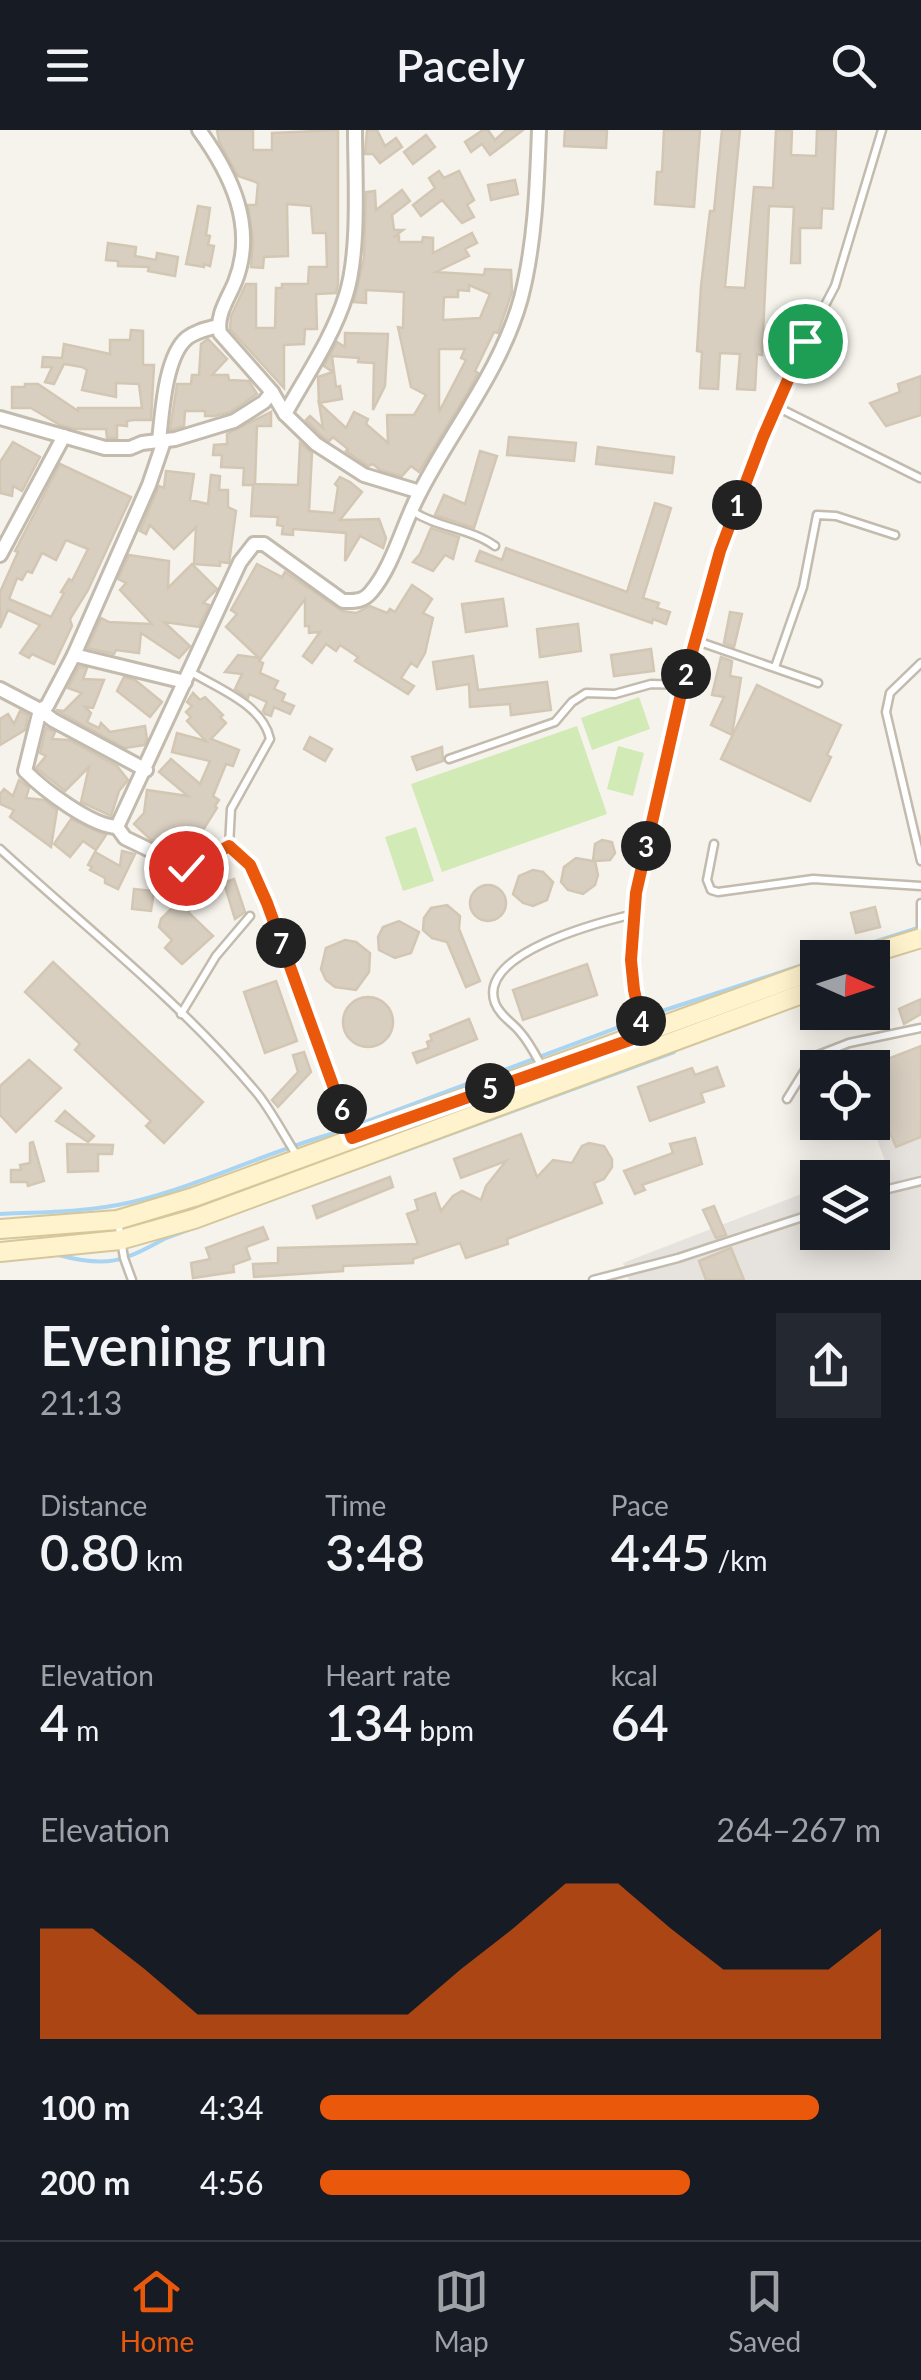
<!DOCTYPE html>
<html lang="en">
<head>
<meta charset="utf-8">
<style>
	body { margin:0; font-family:Lato,sans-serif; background:#242831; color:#f1f3f6; height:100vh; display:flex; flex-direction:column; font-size:38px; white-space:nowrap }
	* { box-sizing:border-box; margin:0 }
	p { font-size:32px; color:#9ea1a6 }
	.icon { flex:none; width:55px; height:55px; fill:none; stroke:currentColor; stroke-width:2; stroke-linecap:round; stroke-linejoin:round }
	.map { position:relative; height:1150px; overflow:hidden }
	.side { display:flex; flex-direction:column; background:#171b24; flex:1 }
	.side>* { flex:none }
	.needle { width:65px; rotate:93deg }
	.buttons { position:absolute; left:800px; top:810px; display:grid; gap:20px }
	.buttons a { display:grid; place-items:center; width:90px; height:90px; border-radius:0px; background:#171b24; box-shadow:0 5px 25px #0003; font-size:50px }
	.pin { position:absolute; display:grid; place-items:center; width:85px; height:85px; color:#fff; margin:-42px; border:5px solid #fff; border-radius:50%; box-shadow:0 2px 10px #0007 }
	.km { position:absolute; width:50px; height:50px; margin:-25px; border-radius:50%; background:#222; color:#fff; font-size:28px; line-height:50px; text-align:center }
	.round { display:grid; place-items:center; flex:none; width:105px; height:105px; border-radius:0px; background:#242831 }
	.head { display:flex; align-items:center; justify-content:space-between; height:170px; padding:0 40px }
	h1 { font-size:55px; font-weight:600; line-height:75px }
	.metrics { display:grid; grid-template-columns:repeat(3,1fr); gap:15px; height:170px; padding:10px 40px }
	.metrics div { display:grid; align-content:center }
	.metrics b { font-size:50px; font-weight:600 }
	.metrics small { font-size:28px; font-weight:400 }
	.metrics p { font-size:28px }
	.chart { height:280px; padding:20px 40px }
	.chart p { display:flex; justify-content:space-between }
	.chart svg { width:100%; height:180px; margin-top:10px; fill:#ea580c; opacity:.7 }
	ul { padding:0 40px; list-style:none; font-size:32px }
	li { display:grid; grid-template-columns:160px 120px 1fr; align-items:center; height:75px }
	li i { height:25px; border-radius:12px; background:#ea580c }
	header { display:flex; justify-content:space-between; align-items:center; height:130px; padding:0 40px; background:#171b24; font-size:45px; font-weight:600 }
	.tabs { display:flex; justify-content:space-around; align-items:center; height:140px; border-top:2px solid #363941; background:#171b24; font-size:28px; color:#9ea1a6 }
	.tabs a { display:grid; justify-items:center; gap:5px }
	.tabs .selected { color:#ea580c }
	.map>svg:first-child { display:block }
	.industrial { fill:#e6e2dd }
	.green { fill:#d2eab5 }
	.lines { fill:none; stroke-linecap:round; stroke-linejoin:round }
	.stream { stroke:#a9d4f2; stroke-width:4 }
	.building { fill:#d8cfc1; stroke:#d3c7b4; stroke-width:2.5; fill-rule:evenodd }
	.service-casing { stroke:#c2bbae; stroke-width:11 }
	.minor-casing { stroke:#c2bbae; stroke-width:18 }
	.secondary-casing { stroke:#d6c79b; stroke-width:22 }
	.service { stroke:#fff; stroke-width:6 }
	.minor { stroke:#fff; stroke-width:12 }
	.secondary { stroke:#fff3cd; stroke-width:18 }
	.route-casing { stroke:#fff; stroke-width:20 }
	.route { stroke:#ea580c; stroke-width:12 }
</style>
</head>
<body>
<header><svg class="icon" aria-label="menu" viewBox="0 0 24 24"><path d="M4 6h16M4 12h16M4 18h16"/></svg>Pacely<svg class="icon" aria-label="search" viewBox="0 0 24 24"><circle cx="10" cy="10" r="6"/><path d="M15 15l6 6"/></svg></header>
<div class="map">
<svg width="921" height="1150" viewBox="0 0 921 1150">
	<rect width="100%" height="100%" fill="#f6f3ec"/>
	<path class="industrial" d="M921,915V1150H629L623,1133L817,1058L818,1102H872V1048L844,1047L885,1031L871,993L872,938L863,937Z"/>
	<g class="green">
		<path d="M639,567L650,599L592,620L581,588Z"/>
		<path d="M577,596L607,684L442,742L411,654Z"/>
		<path d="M618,616L644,623L633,666L607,659Z"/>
		<path d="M416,697L434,751L403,761L385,707Z"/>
	</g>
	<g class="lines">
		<g class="stream">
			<path d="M824,828L921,797"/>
			<path d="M0,1084C44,1082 89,1082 132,1072C203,1055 268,1021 338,1002L662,881L818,830"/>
			<path d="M58,1125C108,1138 122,1132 166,1108L674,922"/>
		</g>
	</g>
	<g class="building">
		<path d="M217,0H253V20H272V3L338,0V154L336,163L316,164L317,199H305L304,214L284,215V258L230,199L231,186L246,154H256V198H275L276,158H282V154H308L309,137H327L326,103H313L311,76L287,74L288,126L264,127L263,138L251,137L253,111L248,75H256L258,53L238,46L219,11Z"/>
		<path d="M367,0H377L385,16L396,8L402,17L380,33L373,24H365Z"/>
		<path d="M483,0H488L495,10L506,0H523L490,25L482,14L471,22L465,12Z"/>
		<path d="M565,0H607L606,18L564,16Z"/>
		<path d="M664,0H700L694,77L655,74L657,42H662Z"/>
		<path d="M722,0H740L725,157L745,158L754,57L773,58L776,0H792L791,25L816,26L817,0H836L833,79L822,78L821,98H800V133H791L794,77L769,76L762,225L757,224L755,260L737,259L740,224L720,223L718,259L700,258L702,222L697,221L701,156L710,81H714Z"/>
		<path d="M426,5L435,17L413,34L404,22Z"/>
		<path d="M439,41L444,48L459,41L474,70L467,75L474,87L462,93L442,70L421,86L413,75L435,58L429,48Z"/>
		<path d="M515,50L518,64L491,70L488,55Z"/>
		<path d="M402,60L410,71L392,85L394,100H403L395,106H399V112H422L423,107L433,108V123L472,103L477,113L465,119L469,126L436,142L484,145L485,139L511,140L512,162L498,203L494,202L475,241L478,243L466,265L419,342L411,336L402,346L380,340L373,334L368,336L346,321L348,319L333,307L329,311L322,306L306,290L310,286L323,298L319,273L346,298L354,282L368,289L366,294L388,313L387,285H414L426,265L411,257L398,197L403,198L404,162L366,160V173L354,172L364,128L366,62L375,61L376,80ZM469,155L490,164L480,188L443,190L444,167H458V160L469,161ZM439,219H465L461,228L466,230L439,282Z"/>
		<path d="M198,76L210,78L206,105L210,106L208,115L214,116L210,136L204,134V137L186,134Z"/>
		<path d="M108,113L136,117L135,126L156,130L157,123L178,127L175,146L148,141L149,137L118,136V131L106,130Z"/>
		<path d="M131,200L143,201V235H154L151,290H133L127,291V296L117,295V308H107L106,299H74L60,295L31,278H12V257H25V254H38L78,281V278H142L139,254L116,253V267L82,260L87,240L82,237L64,234L54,254L45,252L52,237H42L43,227L62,228L64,214L110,224V210H130Z"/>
		<path d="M345,203L388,204L385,256L373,280L374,233L358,232L359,228L332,226L336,257L340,256L342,269L319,273L318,247L333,242L324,236L337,212L345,217Z"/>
		<path d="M208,209L227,229L212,245H228L229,250L249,251L257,264L230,282L215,286H205V281H185L184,296L170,300L177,254H191L192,245H199L201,214Z"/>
		<path d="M921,246V285L886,296L870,273L900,262L898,254Z"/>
		<path d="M271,282V296H257L255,354L298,355L300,313L312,323L309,381L334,383L338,357L335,354L340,347L350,352L362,362L340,390L379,389L386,408L383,418L360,406L345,431L346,403L293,399V405L282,404L283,396L277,395L278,387L251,386L253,355H243L244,338L221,337L222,325H213L214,315L227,314V304Z"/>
		<path d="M509,307L576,313L574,331L507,325Z"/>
		<path d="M13,312L40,327L22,361L13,356L12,366L0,363V332Z"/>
		<path d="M598,317L674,327L672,343L596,334Z"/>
		<path d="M480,321L497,326L474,398L435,385L444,365L465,374Z"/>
		<path d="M60,334L131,367L88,460L70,489L72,496L54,534L32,524L29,528L20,523L40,495L8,480L0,498V462L18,422L15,421ZM66,410L88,419L72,451L69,449L61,462L64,463L51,487L9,469L17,448L22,450L27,441L32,443L42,423L56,430Z"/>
		<path d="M166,341L194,344L190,370L208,374L211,345L220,346L219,360H228V377L236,381L229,433L220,432V436L194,434L196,397L174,419L150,395L146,404L140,401L159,356L164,358Z"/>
		<path d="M655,373L671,378L643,468L659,473L657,478L670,482L666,494L653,489L652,493L476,431L480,421L502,430L506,418L627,462Z"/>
		<path d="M431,398L459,407L453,429L445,425L433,441L413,432L420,424Z"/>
		<path d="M129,425L169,431L168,458L192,434L217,459L203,473L209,475L199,497L164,492L190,516L179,528L141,503L139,523L116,520L114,524L88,518L101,488L109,492L152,494L120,460L126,453L118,449Z"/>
		<path d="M257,434L282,447L285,442L342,481L356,483L370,476L387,483L390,479L395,482L412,455L427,465L432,469L423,483L433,488L425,523L417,537L411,533L401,548L414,556L408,564L355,531L358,527L340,515L336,521L326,514L312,533L303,526L320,502L309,503V496H305V469L259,531L263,533L260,543L278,551L274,559L285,564L282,571L294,576L290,584L274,577L271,586L265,584L263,581L267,572L249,564L248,568L235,559L242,544L225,542L238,525L259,528L226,497L237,484L231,480Z"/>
		<path d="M503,469L507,496L466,502L462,474Z"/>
		<path d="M730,482L742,484L734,517L724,513Z"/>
		<path d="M578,494L581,521L540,527L537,499Z"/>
		<path d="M651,519L654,541L614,546L611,525Z"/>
		<path d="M473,526L478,560L547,552L551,580L511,585L510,574L470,577L469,554L437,559L433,532Z"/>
		<path d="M721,527L732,531L730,546L741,548L732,605L711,595L724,567L712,565Z"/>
		<path d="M79,537L87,538L83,549L104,550L93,578L85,577L91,583L87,592L99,598L101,593L110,602L145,596L147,609L144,615L125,618L56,580L64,581L82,563L68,558Z"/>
		<path d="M124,547L135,550L162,572L150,587L117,561Z"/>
		<path d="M757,555L841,595L827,625L831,627L810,671L721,629Z"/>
		<path d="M193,563L200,570L205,567L223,585L220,587L226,593L211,609L239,620L233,636L226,634L213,666L219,670L215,676L217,678L194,714L200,716L196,724L203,727L199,732L150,709L134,694L144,683L147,660L188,666L159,642L171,629L200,654L210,631L172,622L177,603L206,611L187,591L191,587L186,582L192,576L187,572Z"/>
		<path d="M20,581L28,585L25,600L0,615V589L8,584L14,594Z"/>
		<path d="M46,598L55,602L52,609L69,610L117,636L128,650L119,661L111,686L81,672L89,637L65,661L36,638L46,626L40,623Z"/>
		<path d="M310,607L332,619L325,631L304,619Z"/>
		<path d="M442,617L443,631L417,640L412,627Z"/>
		<path d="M19,650L29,658L26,668L44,670L57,680L51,717L10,687L14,680L0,674V664L4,659L13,666Z"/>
		<path d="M71,689L106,705L96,720L83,711L70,727L54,714Z"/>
		<path d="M602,710L612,712L615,723L610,730L595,731L598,745L595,755L583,764L568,760L561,752L564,737L576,728L593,731L595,714Z"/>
		<path d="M122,721L135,724L118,759L105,753V748L90,740L92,737L88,735L95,722L120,736Z"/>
		<path d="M533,740L543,742L553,752L547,770L533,776L523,773L513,764L519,746Z"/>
		<path d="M234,749L245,782L235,789L224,753Z"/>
		<circle cx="488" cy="773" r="18"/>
		<path d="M134,759L154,761L151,781L132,779Z"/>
		<path d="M183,767L193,777L188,782L213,806L182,834L165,818L172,810L159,797L161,789Z"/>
		<path d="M447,775L460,786L459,799L480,851L466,857L447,812L432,808L423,800L424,788L431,778Z"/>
		<path d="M875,777L880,797L856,803L851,783Z"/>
		<path d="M399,791L419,802L411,823L395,828L379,820L378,807L383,797Z"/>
		<path d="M345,810L356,812L370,823L369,842L356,860L335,857L326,850L321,839L326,818Z"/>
		<path d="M53,832L203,972L164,1013L146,996L151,991L75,920L80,914L25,862Z"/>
		<path d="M587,834L597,865L523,890L513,860Z"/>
		<path d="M276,851L297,911L265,923L244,862Z"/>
		<circle cx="368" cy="892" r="25"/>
		<path d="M921,869V884L904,894L899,879Z"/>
		<path d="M469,889L477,909L417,933L413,923L429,918L427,912L432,910L430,905Z"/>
		<path d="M921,916V1007L896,1017L872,959V935Z"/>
		<path d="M304,922L311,942L278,977L272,970L298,942L293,925Z"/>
		<path d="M29,930L61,958L16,1002L0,985V956Z"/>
		<path d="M717,937L724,956L701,963L704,972L650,991L638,957L692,938L695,945Z"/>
		<path d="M65,981L94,1006L88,1012L56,991Z"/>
		<path d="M521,1004L537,1047L553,1030L572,1033L582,1016L589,1013L604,1016L612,1029V1037L604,1049L594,1053L602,1073L507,1109L508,1114L466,1128L460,1113L413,1129V1133L343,1136V1141L254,1147L253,1134L278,1133V1118L418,1114L407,1084L418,1080L415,1070L435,1063L441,1081L453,1066L462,1061L481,1070L486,1056L506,1031L461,1048L454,1029Z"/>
		<path d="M695,1008L702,1034L642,1055L645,1060L635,1064L624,1041L673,1023L670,1014Z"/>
		<path d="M33,1012L44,1051L28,1056L27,1052H11V1040H21L20,1035L30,1033V1013Z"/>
		<path d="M67,1014L113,1015L112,1024H98V1041L68,1042Z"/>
		<path d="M390,1047L393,1057L317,1088L313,1076Z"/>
		<path d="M714,1076L726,1105L716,1108L703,1080Z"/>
		<path d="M263,1097L268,1109L246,1117L250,1129L233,1135L234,1142L193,1148L191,1133L210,1129L206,1118Z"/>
		<path d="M731,1118L744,1150H706L699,1131Z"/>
	</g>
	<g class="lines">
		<defs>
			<g id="service">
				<path d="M777,277L920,348"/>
				<path d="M412,381C438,398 470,398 495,416"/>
				<path d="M697,511L818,553"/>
				<path d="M921,533L890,563L886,582L921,731"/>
				<path d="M775,537L803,457L817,385L836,386L895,405"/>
				<path d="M191,542C219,559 263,575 270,609L231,679L229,716L249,735L267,773L352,1006"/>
				<path d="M449,629L555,592L572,572L586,563L615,564L651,554L682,555"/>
				<path d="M714,714L707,750L711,760L718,762L813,749L921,756"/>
				<path d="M0,719C86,798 181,872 257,963C273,983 284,1006 298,1027"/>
				<path d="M921,806V773"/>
				<path d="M181,884L216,826L250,786"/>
				<path d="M647,920L634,860L631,830L636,763L683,555L720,421L789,244L835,156L882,0"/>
				<path d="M541,935C535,924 529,912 520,902C512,892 500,886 495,873C477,823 600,792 634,784"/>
				<path d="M787,969L813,927L849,913L921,898"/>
				<path d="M872,1063L921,1051"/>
				<path d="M118,1091L124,1128L132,1150"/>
				<path d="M593,1150L678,1128L818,1082"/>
			</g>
			<g id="minor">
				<path d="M199,0C231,44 257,97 235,152C228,169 216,185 220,203L272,262L285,284L316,314L364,345L420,362"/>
				<path d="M285,284C306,246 333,207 346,165C360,121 355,47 355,0"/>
				<path d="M0,288L105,318H130L142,313L175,309L234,291L264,272L272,262"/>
				<path d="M159,311C162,284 165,226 187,208C196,201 207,199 218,196"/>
				<path d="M0,425L64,306"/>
				<path d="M74,525L185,552"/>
				<path d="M0,559L40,580L47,576L74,525L149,355L164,311"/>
				<path d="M146,640L53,590L40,580L25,641C44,660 91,696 117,697L240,432L254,414H264L343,471C354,471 363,472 371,462C393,436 402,397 418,366C451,300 501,241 521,168C535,114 537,56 539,0"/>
				<path d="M117,697L125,708L202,745L220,721L229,716"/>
			</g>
			<g id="secondary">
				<path d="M856,828L921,808"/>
				<path d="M0,1099L117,1090L194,1067L818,839"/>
				<path d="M0,1122L120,1110L194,1089L818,858"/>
			</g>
		</defs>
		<use href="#service" class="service-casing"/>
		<use href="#minor" class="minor-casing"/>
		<use href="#secondary" class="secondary-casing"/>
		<use href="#service" class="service"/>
		<use href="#minor" class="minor"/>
		<use href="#secondary" class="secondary"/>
	</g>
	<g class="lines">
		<defs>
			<path id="route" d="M186,738L204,745L220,721L229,716L250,735L267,773L352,1008L644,905L634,860L631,830L636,763L683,555L720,421L763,307L805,211"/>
		</defs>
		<use href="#route" class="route-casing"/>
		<use href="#route" class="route"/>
	</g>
</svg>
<div class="buttons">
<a><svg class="needle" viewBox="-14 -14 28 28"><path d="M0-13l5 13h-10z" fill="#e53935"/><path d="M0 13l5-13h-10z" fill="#9ea1a6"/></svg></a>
<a><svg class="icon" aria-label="locate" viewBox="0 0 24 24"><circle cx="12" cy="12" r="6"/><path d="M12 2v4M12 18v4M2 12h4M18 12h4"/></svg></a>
<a><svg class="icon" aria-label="layers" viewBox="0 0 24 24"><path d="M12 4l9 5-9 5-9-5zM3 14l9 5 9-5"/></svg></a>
</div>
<div class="pin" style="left:805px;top:211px;background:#1e9e55"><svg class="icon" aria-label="arrive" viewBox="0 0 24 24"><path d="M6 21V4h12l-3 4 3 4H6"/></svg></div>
<div class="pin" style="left:186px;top:738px;background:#d93025"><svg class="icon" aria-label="check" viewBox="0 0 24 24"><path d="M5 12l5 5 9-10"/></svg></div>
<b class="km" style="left:737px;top:375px">1</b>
<b class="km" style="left:686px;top:544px">2</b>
<b class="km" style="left:646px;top:716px">3</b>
<b class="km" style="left:641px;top:891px">4</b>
<b class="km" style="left:490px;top:958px">5</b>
<b class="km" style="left:342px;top:979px">6</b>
<b class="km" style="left:281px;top:813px">7</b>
</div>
<section class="side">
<div class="head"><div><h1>Evening run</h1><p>21:13</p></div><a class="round"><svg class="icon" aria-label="share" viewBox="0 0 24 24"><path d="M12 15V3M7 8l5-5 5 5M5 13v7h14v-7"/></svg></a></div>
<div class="metrics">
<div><p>Distance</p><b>0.80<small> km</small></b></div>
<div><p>Time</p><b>3:48</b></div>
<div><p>Pace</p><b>4:45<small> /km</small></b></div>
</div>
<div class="metrics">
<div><p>Elevation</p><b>4<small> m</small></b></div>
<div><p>Heart rate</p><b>134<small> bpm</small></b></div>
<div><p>kcal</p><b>64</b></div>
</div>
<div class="chart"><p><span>Elevation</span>264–267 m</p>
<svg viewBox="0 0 160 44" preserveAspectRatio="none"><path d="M0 44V17L10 17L20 27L30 38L40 38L50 38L60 38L70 38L80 27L90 17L100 6L110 6L120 17L130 27L140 27L150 27L160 17V44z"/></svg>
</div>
<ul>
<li><b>100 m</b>4:34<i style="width:89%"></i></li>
<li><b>200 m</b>4:56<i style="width:66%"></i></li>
</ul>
</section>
<nav class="tabs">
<a class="selected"><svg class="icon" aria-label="home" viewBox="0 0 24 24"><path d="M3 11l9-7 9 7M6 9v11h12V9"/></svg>Home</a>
<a><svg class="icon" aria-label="map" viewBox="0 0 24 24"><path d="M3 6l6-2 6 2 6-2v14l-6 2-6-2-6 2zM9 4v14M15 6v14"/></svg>Map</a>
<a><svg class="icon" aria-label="saved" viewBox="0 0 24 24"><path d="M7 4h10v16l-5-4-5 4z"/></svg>Saved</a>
</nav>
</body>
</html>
